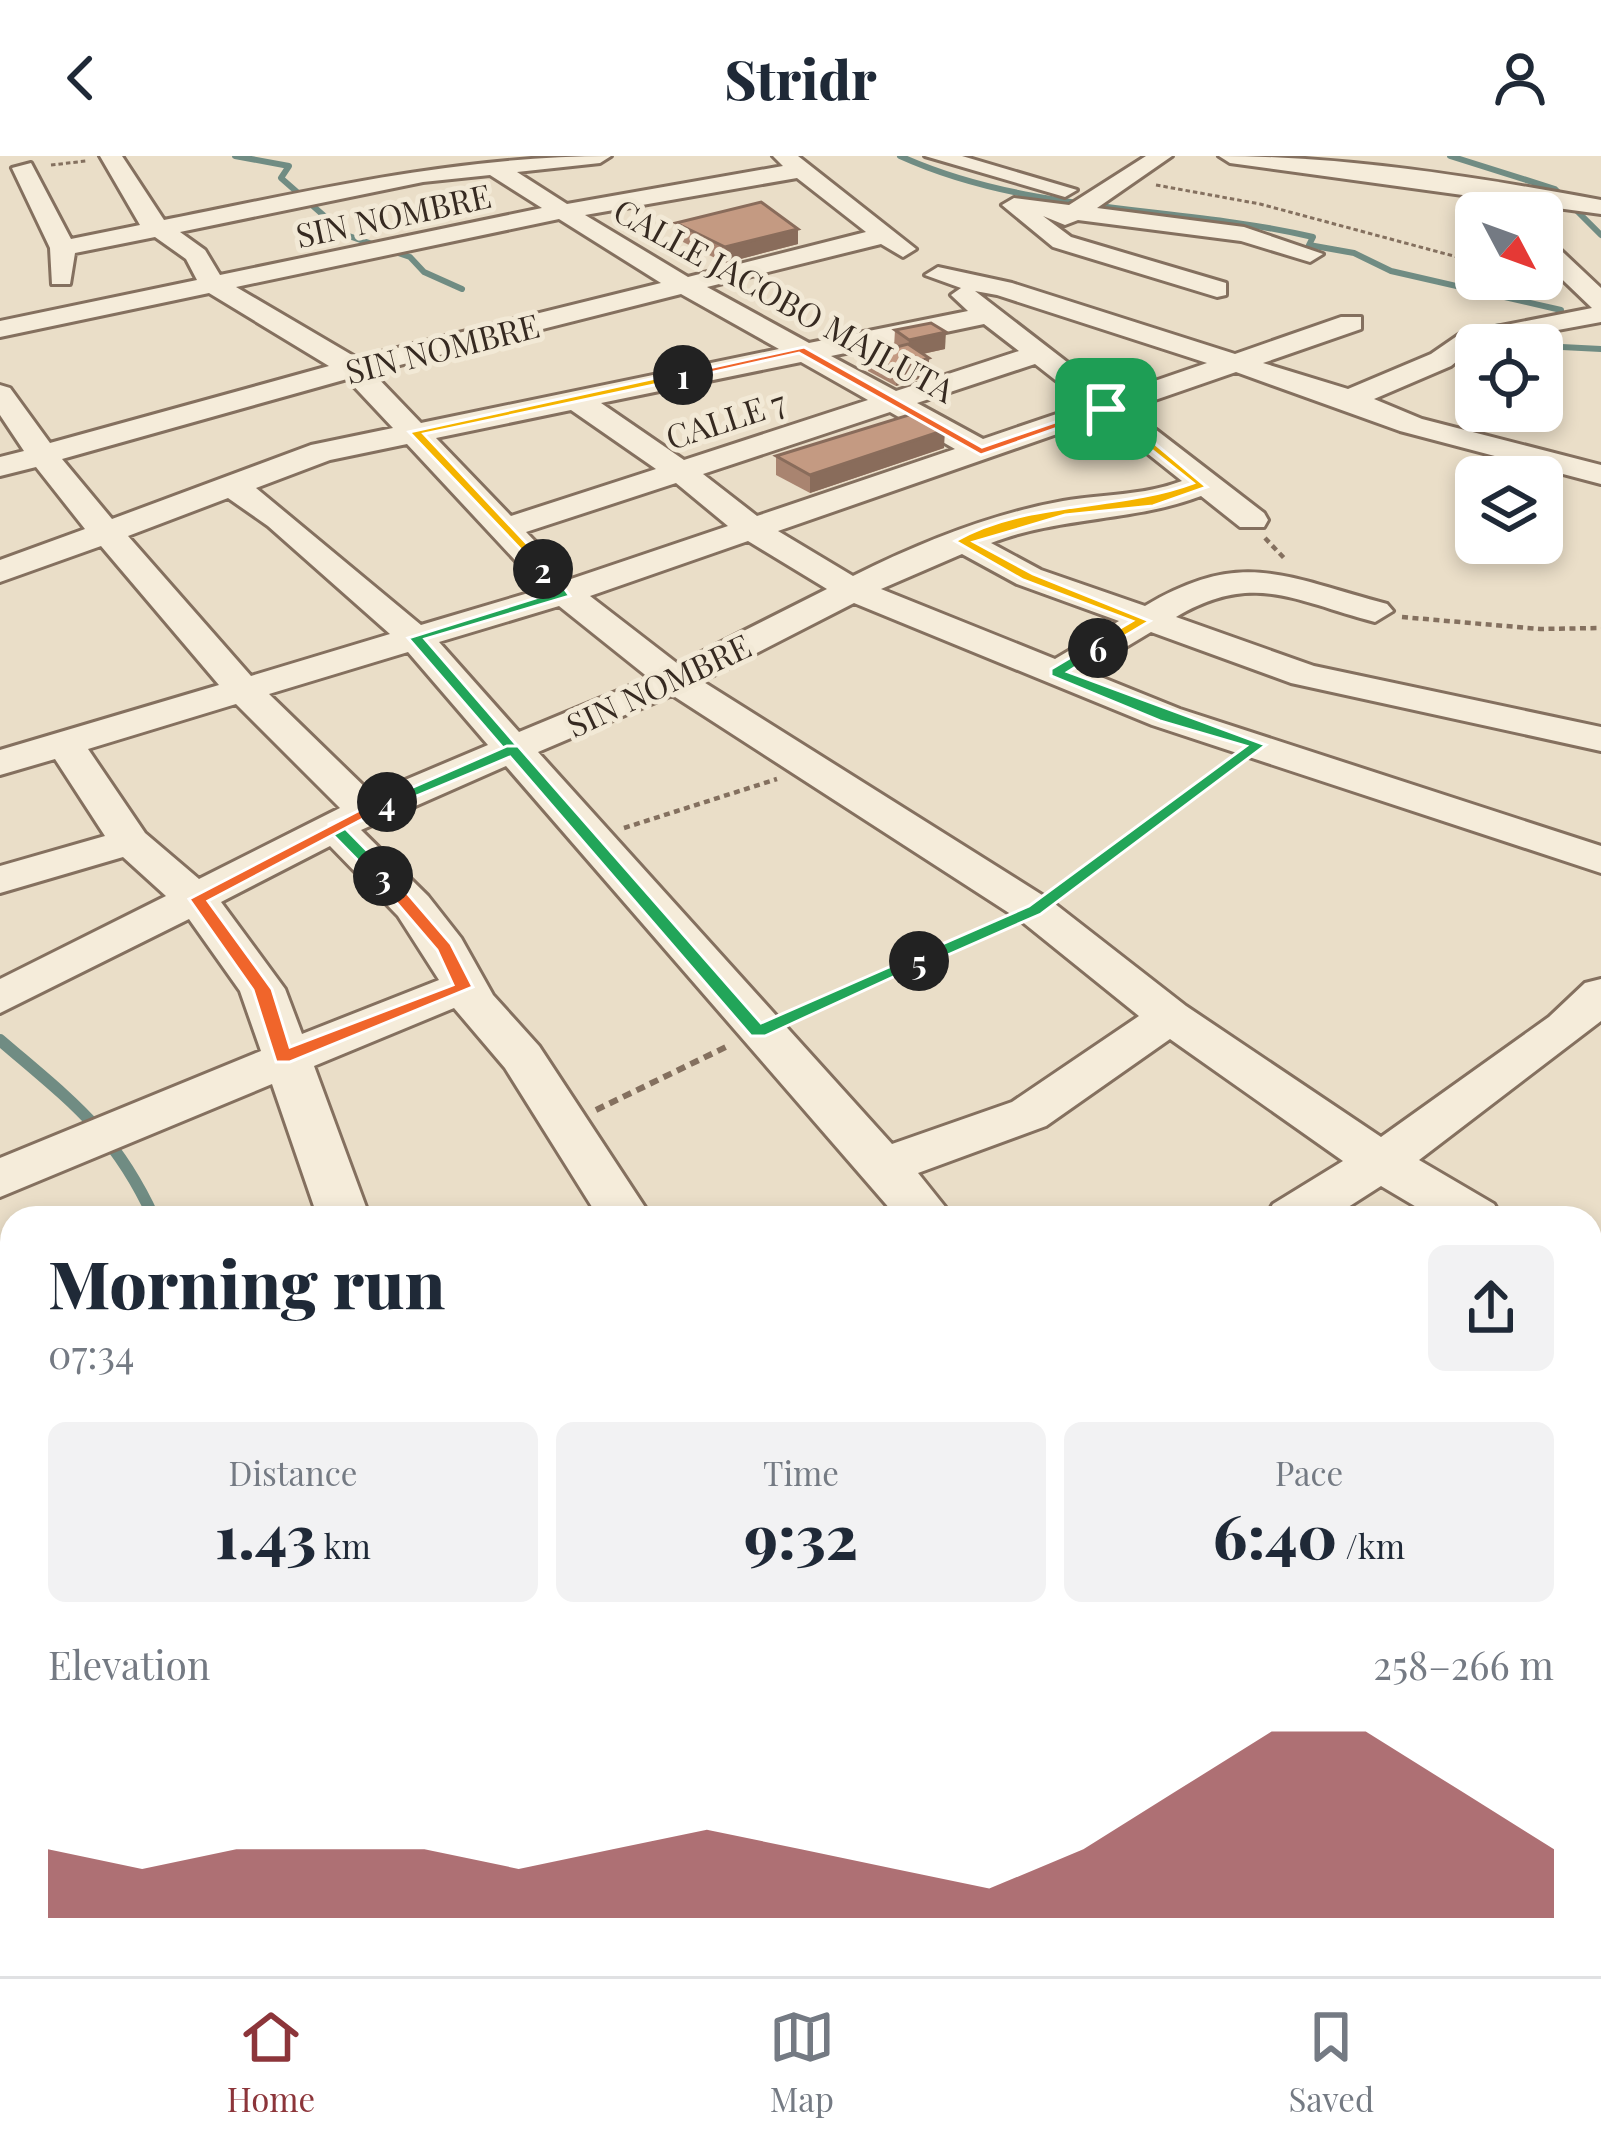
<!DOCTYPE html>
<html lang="en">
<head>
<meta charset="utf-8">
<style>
	body { margin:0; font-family:"Playfair Display",serif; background:#f2f2f3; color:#1f2937; height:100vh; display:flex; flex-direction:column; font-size:45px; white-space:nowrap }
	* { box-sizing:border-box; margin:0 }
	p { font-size:39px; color:#747a83 }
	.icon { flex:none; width:66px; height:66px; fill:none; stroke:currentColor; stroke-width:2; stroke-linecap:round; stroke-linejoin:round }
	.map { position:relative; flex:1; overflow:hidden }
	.side { position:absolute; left:0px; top:1050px; width:1602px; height:771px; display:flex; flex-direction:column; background:#fff; border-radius:36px 36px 0 0; box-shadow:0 6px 18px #0003 }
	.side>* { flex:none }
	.needle { width:78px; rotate:131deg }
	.tools { position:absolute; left:1455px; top:36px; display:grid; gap:24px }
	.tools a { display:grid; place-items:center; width:108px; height:108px; border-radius:18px; background:#fff; box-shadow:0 6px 18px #0003; font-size:60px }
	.pin { position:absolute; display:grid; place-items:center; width:102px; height:102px; color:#fff; margin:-51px; border-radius:24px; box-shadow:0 6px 18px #0006 }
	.km { position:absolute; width:60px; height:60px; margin:-30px; border-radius:50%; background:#222; color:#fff; font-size:33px; line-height:60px; text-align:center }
	.round { display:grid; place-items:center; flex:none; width:126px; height:126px; border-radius:18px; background:#f2f2f3 }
	.overview { display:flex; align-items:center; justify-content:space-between; height:204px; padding:0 48px }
	h1 { font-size:66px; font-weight:800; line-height:90px }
	.stats { display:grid; grid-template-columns:repeat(3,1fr); gap:18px; height:204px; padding:12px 48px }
	.stats div { display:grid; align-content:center; border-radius:18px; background:#f2f2f3; text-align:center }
	.stats b { font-size:60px; font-weight:800 }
	.stats small { font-size:33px; font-weight:400 }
	.stats p { font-size:33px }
	.chart { height:336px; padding:24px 48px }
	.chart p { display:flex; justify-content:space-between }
	.chart svg { width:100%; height:216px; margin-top:12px; fill:#8c353a; opacity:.7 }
	header { display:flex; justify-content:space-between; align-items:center; height:156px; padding:0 48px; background:#fff; font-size:54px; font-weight:800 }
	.dock { display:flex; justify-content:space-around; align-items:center; height:168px; border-top:3px solid #e0e1e3; background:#fff; font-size:33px; color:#747a83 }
	.dock a { display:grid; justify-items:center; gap:6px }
	.dock .active { color:#8c353a }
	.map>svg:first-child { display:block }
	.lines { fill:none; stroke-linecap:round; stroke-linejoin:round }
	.stream-far2 { stroke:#708c83; stroke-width:6 }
	.stream-far1 { stroke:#708c83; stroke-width:12 }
	.stream { stroke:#708c83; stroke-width:15 }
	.minor-casing { stroke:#84705f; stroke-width:6 }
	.path-far3 { stroke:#84705f; stroke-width:3; stroke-dasharray:4.5 3; stroke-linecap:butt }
	.path-far2 { stroke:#84705f; stroke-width:4.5; stroke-dasharray:6 4.5; stroke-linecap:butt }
	.path-far1 { stroke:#84705f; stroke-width:6; stroke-dasharray:9 6; stroke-linecap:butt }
	.path { stroke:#84705f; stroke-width:8; stroke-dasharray:12 8; stroke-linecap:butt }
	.minor { fill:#f5ecda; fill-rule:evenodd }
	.wall { fill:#a98470 }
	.shaded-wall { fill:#896c5b }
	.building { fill:#c49a82; stroke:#896c5b; stroke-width:3 }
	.split-1 { fill:#f0652b; stroke:#fff; stroke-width:3 }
	.split-2 { fill:#f5b400; stroke:#fff; stroke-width:3 }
	.split-3 { fill:#22a559; stroke:#fff; stroke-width:3 }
	.split-4 { fill:#f0652b; stroke:#fff; stroke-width:3 }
	.split-5 { fill:#22a559; stroke:#fff; stroke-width:3 }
	.split-6 { fill:#22a559; stroke:#fff; stroke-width:3 }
	.split-7 { fill:#f5b400; stroke:#fff; stroke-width:3 }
	.labels { text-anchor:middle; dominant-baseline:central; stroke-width:10; stroke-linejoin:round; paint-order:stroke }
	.far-street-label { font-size:33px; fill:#362a21; stroke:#f2e9d6 }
</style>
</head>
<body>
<header><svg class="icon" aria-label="back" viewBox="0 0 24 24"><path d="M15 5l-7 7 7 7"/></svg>Stridr<svg class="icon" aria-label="person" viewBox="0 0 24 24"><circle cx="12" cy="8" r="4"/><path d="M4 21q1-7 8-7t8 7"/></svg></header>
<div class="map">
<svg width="1601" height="1820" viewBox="0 0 1601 1820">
	<rect width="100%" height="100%" fill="#eadec8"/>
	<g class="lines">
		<g class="stream-far2">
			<path d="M235,0L289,10L281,22L346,79L410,101L424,116L462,133"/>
			<path d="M900,0C1030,59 1176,49 1313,81L1309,89L1354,97L1391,115L1561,154L1558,162L1550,163"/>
			<path d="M1450,0L1555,33L1601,79"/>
			<path d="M1502,170L1474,174L1486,188L1515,189"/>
			<path d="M1542,190L1601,193"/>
		</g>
		<path class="stream-far1" d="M0,884C71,945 114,975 154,1062"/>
		<path class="stream" d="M714,1809L720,1820"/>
		<defs>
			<g id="minor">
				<path d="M100,0H122L164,64C313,34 459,0 611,0L600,7L517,16L567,48L783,10L773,0H798L916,93L903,101L881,88L707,131L809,187L968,155L951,139L961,132L925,119L938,111L1012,127L1235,198L1341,161H1361V173L1263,207L1348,233L1431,198L1460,178L1592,152L1542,104V82L1551,85L1601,132V166L1476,189L1451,210L1374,243L1422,263L1601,309V328L1400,275L1236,216L1129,253L1264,357L1268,364L1264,371H1240L1201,340C1133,366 1060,360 991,387L1041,414L1145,450C1243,392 1285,421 1387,448L1393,455L1375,466C1294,445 1254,415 1176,461L1314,510L1601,571V595L1291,527L1151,476L1086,515L1180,553L1601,690V717L1152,569L854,447L702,525L1050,744L1186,850L1381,981L1549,861L1585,827L1601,823V865L1419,1004L1494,1048L1502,1062H1435L1381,1030L1331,1062H1265L1273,1048L1343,1005L1170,883L1046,970L918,1017L954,1062H898L506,610L361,674L428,740L461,782L493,839L539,890L652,1062H599L505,912L454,852L314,910L370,1062H318L272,928L0,1041V1002L261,895L240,835L189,763L0,857V823L166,740L123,701L0,737V710L105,680L55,603L0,619V594L219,529L101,390L0,426V404L85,373L36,311L0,320V301L24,295L0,259V229L10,232L50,287L329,210L209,137L0,181V165L197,124L186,103L155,81L75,97L70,128H52L50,92L12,12L31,7L71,83L140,69ZM490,19L542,52L220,119L205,94L180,76L423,26ZM797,22L866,76L688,121L585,59ZM559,63L661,127L357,202L236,131ZM975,135L997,139L1207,207L1111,240ZM681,138L779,193L421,267L372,216ZM984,168L1019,195L896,235L831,200ZM801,206L868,244L684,304L601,247ZM1035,208L1086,248L983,283L917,247ZM347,223L393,272L311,289L112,363L62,303ZM571,254L656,313L511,360L436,282ZM890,256L955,293L757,360L703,318ZM1103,262L1182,325C1142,340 1105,338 1063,345C991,358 919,387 853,420L778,375ZM407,288L542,433L421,469L256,332L330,304ZM676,327L728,370L571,423L526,376ZM228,342L268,370L390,478L251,520L128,380ZM748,385L827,433L678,508L590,440ZM962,398L1017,428L1119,465L1055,503L881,433ZM559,450L649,522L519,576L439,486ZM408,496L488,589L372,638L269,538ZM672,539L1020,764L1139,860L1012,946L892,988L538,596ZM236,548L340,652L199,723L145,677L88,593ZM330,690L398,760L439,824L302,878L285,833L221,746Z"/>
				<path d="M925,0H962L1077,34L1065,41Z"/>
				<path d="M1146,0H1172L1097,52L1244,71L1323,98L1310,106L1241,85L1078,64L1065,69L1043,60L1071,81L1226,127V139L1217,141L1053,91L1002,49L1014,42L1069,49Z"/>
				<path d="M1219,0C1346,0 1476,21 1601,44V58L1230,7Z"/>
				<path d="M1590,1109L1601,1113V1157L1590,1153Z"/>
				<path d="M0,1284L12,1288V1363L0,1358Z"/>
				<path d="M1590,1333L1601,1337V1392L1590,1388Z"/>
				<path d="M1590,1546L1601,1551V1615L1590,1610Z"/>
				<path d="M34,1809H117L112,1820H29Z"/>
			</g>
		</defs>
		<use href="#minor" class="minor-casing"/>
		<g class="path-far3">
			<path d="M51,9L86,5"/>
			<path d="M1156,29L1260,48L1476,106"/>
		</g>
		<g class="path-far2">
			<path d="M1265,382L1284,402"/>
			<path d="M1402,461L1540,473L1601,472"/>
			<path d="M624,672L777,623"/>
			<path d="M1062,734L1230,610"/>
			<path d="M857,832L999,770"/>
		</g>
		<g class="path-far1">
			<path d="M796,859L863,829"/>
			<path d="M596,954L730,889"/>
		</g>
		<path class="path" d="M655,1820L673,1809"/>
		<use href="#minor" class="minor"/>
	</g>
	<g class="wall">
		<path d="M676,67L798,88L725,107L677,83Z"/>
		<path d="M895,174L945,193L923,198L929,202L928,220L896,230L868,215L869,198L894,191Z"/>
		<path d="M944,292L810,337L776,319V300Z"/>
	</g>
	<g class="shaded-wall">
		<path d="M798,73V88L725,107V91Z"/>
		<path d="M946,176L945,193L908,201L909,184Z"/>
		<path d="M929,202L928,220L896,230L897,213Z"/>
		<path d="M945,274L944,292L810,337V319Z"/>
	</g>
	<g class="building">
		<path d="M761,46L798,73L725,91L676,67Z"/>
		<path d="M931,167L946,176L909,184L895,174Z"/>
		<path d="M908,188L929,202L897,213L869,198Z"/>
		<path d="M915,257L945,274L810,319L776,300Z"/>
	</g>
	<path class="split-1" d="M804,191L982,291L1102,250L1112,253L981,299L799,197L683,223L677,219Z"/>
	<path class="split-2" d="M683,216L687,222L424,278L548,410L543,417L409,276Z"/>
	<path class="split-3" d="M538,410H548L570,440L425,483L521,594L345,672L392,720L377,724L329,675V668L503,592L408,482L555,436Z"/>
	<path class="split-4" d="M381,643L395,646L208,745L272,833L290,891L453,829L437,794L377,724V716H389L451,788L473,831L290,906H276L253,834L189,743Z"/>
	<path class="split-5" d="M507,590H518L761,867L912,801L928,805L765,880H751L510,601L393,650L379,646Z"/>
	<path class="split-6" d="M1093,488L1106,492L1068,516L1266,589L1041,758L925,809H912V801L1029,750L1246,590L1160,565L1051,520V513Z"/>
	<path class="split-7" d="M1110,250L1207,331L1153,350L1065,359L974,386L1033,418L1150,465L1098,496L1093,488L1132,465L1023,424L955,385C1026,344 1118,355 1193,327L1100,253Z"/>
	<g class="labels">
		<g class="far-street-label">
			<text transform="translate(393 58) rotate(-12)">SIN NOMBRE</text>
			<text transform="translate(785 143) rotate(29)">CALLE JACOBO MAJLUTA</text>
			<text transform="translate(442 191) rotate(-14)">SIN NOMBRE</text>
			<text transform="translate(725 262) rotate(-18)">CALLE 7</text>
			<text transform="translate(658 528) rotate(-25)">SIN NOMBRE</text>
		</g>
	</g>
</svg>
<div class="tools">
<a><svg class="needle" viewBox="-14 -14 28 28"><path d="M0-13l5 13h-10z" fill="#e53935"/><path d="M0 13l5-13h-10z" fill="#747a83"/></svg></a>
<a><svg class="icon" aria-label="locate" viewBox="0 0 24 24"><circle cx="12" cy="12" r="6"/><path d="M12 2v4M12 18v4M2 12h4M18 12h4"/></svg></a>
<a><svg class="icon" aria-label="layers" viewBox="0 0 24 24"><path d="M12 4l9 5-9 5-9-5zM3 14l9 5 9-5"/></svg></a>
</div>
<div class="pin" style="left:1106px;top:253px;background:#1e9e55"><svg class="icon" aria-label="arrive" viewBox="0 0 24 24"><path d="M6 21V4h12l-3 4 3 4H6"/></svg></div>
<b class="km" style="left:683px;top:219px">1</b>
<b class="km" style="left:543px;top:413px">2</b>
<b class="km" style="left:383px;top:720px">3</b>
<b class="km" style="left:387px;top:646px">4</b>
<b class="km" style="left:919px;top:805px">5</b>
<b class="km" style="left:1098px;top:492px">6</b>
<section class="side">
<div class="overview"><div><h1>Morning run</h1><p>07:34</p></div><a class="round"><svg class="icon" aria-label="share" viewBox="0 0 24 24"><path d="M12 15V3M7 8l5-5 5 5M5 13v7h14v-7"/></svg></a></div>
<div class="stats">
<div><p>Distance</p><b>1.43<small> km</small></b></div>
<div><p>Time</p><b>9:32</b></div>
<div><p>Pace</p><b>6:40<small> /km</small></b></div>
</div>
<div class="chart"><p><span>Elevation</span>258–266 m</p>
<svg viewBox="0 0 160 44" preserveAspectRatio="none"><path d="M0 44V30L10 34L20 30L30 30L40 30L50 34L60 30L70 26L80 30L90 34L100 38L110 30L120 18L130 6L140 6L150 18L160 30V44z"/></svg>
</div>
</section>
</div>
<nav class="dock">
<a class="active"><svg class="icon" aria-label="home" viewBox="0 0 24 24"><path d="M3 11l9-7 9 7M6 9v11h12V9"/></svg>Home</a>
<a><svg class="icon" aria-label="map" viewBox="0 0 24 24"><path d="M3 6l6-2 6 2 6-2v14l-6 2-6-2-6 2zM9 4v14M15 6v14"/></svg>Map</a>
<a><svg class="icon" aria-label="saved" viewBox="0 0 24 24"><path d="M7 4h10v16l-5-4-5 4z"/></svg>Saved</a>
</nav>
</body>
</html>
